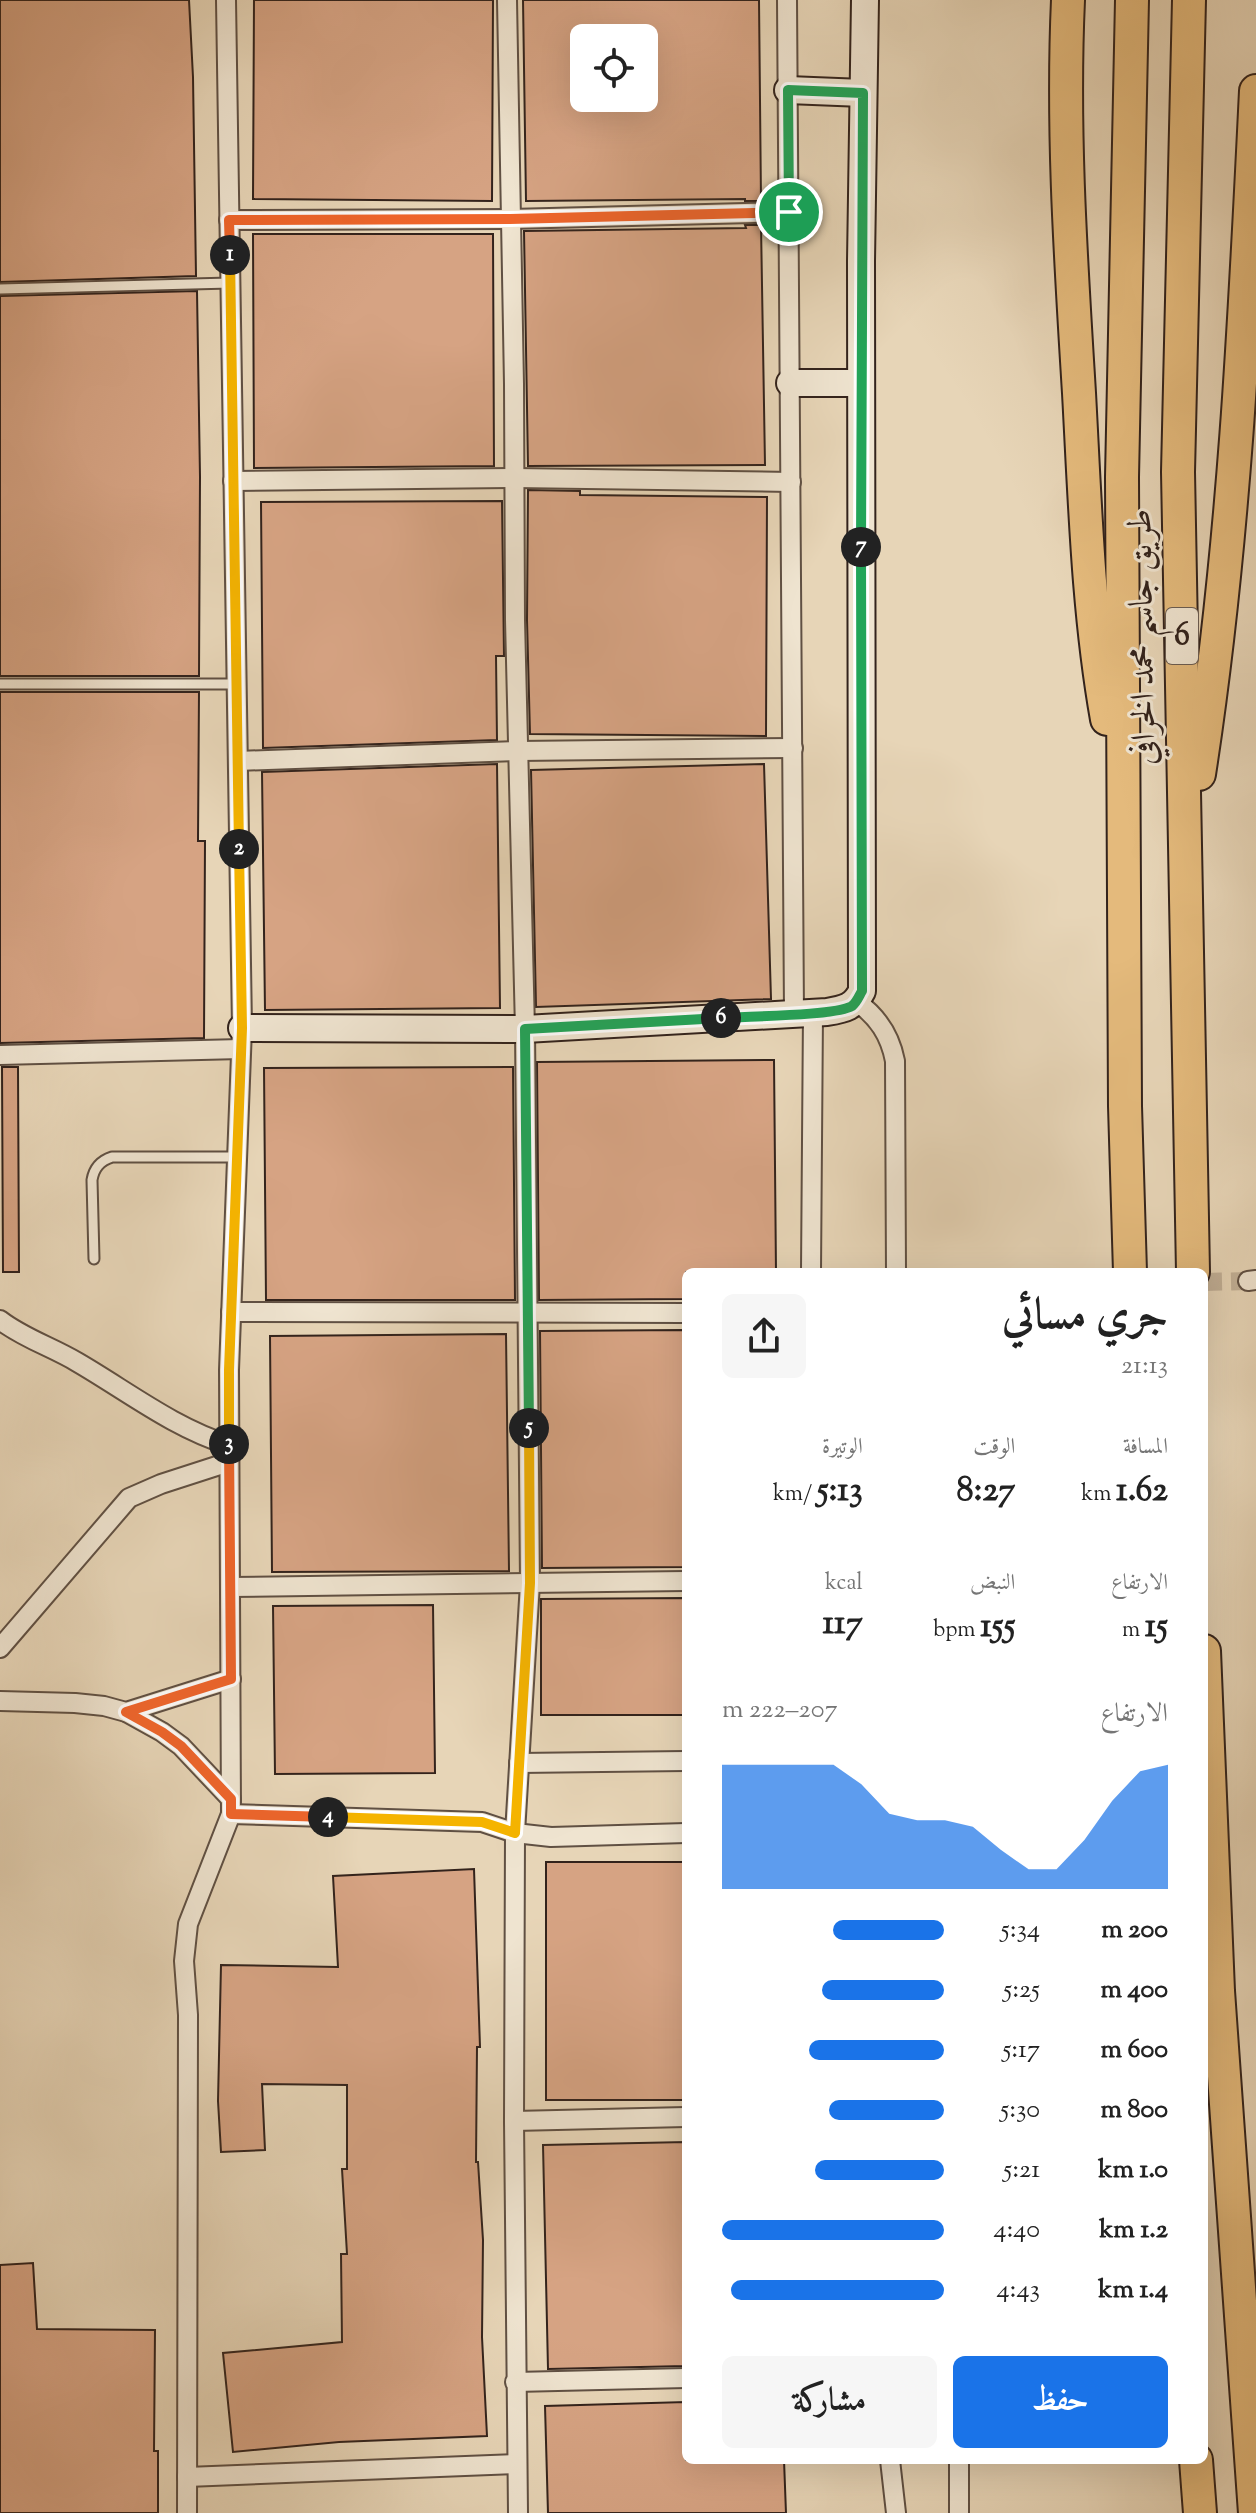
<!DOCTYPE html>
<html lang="ar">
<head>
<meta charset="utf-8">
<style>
	body { margin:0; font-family:"Sorts Mill Goudy",Amiri,serif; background:#f6f6f6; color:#222; direction:rtl; height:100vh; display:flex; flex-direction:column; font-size:30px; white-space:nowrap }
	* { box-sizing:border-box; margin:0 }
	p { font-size:26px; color:#767676 }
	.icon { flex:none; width:44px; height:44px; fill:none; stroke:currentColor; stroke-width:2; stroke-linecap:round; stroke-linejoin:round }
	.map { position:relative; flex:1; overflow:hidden; direction:ltr }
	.drawer { position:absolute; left:682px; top:1268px; width:526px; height:1196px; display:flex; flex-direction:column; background:#fff; border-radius:12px; box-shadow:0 8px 32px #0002; direction:rtl }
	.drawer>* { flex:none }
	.buttons { position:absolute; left:570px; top:24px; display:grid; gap:16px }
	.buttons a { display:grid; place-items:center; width:88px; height:88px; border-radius:12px; background:#fff; box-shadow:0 8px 32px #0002; font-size:40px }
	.pin { position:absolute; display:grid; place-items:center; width:68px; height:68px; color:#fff; margin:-34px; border:4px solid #fff; border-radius:50%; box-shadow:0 2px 8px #0007 }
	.km { position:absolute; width:40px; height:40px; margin:-20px; border-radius:50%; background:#222; color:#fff; font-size:22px; line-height:40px; text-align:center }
	.round { display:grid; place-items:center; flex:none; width:84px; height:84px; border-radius:12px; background:#f6f6f6 }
	.headline { display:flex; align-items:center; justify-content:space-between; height:136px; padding:0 40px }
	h1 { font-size:44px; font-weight:700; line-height:60px }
	.figures { display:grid; grid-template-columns:repeat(3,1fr); gap:12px; height:136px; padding:8px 40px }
	.figures div { display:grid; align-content:center }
	.figures b { font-size:34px; font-weight:700 }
	.figures small { font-size:22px; font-weight:400 }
	.figures p { font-size:22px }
	.chart { height:224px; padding:16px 40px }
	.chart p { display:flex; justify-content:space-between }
	.chart svg { width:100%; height:144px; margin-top:8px; fill:#1a73e8; opacity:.7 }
	.action { display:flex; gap:16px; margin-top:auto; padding:16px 40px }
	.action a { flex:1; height:92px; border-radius:12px; background:#1a73e8; color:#fff; font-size:32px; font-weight:700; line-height:92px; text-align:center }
	.action a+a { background:#f6f6f6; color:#222 }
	ul { padding:0 40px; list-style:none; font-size:26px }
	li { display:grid; grid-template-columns:128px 96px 1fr; align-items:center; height:60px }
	li i { height:20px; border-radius:10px; background:#1a73e8 }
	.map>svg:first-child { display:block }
	.building { fill:#d6a383; stroke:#33231c; stroke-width:2; fill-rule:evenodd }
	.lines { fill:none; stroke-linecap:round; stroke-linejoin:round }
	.street-tunnel { stroke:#c3b198; stroke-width:18; stroke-dasharray:18 9; stroke-linecap:butt }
	.lane-casing { stroke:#605043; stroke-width:13 }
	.street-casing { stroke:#605043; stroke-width:22 }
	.secondary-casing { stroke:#33231c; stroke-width:30 }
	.highway-casing { stroke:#33231c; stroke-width:36 }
	.lane { stroke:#efe4d0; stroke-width:9 }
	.street { stroke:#efe4d0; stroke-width:18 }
	.secondary { stroke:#efe4d0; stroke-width:26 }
	.highway { stroke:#e4ba7c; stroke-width:32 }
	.split-1-casing { stroke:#fff; stroke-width:16 }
	.split-2-casing { stroke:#fff; stroke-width:16 }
	.split-3-casing { stroke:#fff; stroke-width:16 }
	.split-4-casing { stroke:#fff; stroke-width:16 }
	.split-5-casing { stroke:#fff; stroke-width:16 }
	.split-6-casing { stroke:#fff; stroke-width:16 }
	.split-7-casing { stroke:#fff; stroke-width:16 }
	.split-8-casing { stroke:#fff; stroke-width:16 }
	.split-1 { stroke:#f0652b; stroke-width:10 }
	.split-2 { stroke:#f5b400; stroke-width:10 }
	.split-3 { stroke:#f5b400; stroke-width:10 }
	.split-4 { stroke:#f0652b; stroke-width:10 }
	.split-5 { stroke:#f5b400; stroke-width:10 }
	.split-6 { stroke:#22a559; stroke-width:10 }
	.split-7 { stroke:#22a559; stroke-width:10 }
	.split-8 { stroke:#22a559; stroke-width:10 }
	.labels { text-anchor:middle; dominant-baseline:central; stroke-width:6; stroke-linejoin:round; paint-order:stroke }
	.shield { fill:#efe4d0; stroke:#6b5d52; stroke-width:2 }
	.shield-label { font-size:32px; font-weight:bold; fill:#33231c }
	.street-label { font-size:34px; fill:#33231c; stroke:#efe4d0 }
</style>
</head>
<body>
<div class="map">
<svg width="1256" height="2513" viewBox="0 0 1256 2513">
	<rect width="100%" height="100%" fill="#e7d5b7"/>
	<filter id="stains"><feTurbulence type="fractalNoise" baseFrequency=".0025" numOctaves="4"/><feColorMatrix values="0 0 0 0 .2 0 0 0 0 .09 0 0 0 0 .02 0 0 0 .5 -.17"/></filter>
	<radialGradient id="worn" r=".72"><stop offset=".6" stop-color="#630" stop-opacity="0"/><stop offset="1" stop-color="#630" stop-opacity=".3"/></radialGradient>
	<g class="building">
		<path d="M0,0H189L193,77L196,276L0,282Z"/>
		<path d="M254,0H493L492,201L253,199Z"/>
		<path d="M523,0H759L761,201H745V199L526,201ZM584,38H644V98H584Z"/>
		<path d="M745,225H761L765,465L528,466L524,231L746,228Z"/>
		<path d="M253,234H493L494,466L254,468Z"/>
		<path d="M197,291L200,477L199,676H0V296Z"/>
		<path d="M528,490L580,491V495L767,497L766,736L530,734L527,620Z"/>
		<path d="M502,501L504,656H496L497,740L263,748L261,502Z"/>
		<path d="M0,692H199L198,841H205L204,1038L0,1043Z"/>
		<path d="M497,764L500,1008L265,1010L262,772Z"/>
		<path d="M764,764L771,999L536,1007L531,770Z"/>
		<path d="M774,1060L776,1272H686V1299L539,1300L537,1062Z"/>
		<path d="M2,1067H18L19,1272H3Z"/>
		<path d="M513,1067L515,1300H266L264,1068Z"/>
		<path d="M686,1330V1567L542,1568L540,1331Z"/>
		<path d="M506,1334L509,1571L272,1572L270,1336Z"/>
		<path d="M686,1598V1715H541V1599Z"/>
		<path d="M433,1605L435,1773L275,1774L273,1606Z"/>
		<rect x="546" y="1862" width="140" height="238"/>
		<path d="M474,1869L480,2047H477L476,2162H478L483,2240L482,2337L487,2436L339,2442L233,2452L223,2353L342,2342L341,2254H347L342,2169H347V2085L262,2084L265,2150L221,2152L218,2101L221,1965L338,1967L333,1876Z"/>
		<path d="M686,2142V2366L548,2369L543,2145Z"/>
		<path d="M33,2263L37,2329L155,2330L154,2451H158V2513H0V2265Z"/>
		<path d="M686,2402V2460H784L786,2513H548L545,2406Z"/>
	</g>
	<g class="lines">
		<path class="street-tunnel" d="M1204,1282L1248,1281"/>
		<defs>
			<g id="lane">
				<path d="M0,289L230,283"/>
				<path d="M0,684H236"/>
				<path d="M94,1259L92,1180C94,1168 100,1161 112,1157H237"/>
			</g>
			<g id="street">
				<path d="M507,0L514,384L515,620L525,1029L530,1583L515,1833L514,2121L518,2513"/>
				<path d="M787,0L794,1013"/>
				<path d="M229,220L510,219L789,212"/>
				<path d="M233,481L515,478L791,482"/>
				<path d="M238,761L518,751L793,748"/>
				<path d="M857,1002C878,1017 890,1035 895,1061L896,1272"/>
				<path d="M0,1055L241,1049"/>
				<path d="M811,1272L813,1013"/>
				<path d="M1248,1281L1256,1280"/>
				<path d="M231,1312L686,1313"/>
				<path d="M0,1320C23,1338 52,1347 77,1362C127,1391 174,1428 229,1445"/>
				<path d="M230,1587L686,1581"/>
				<path d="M0,1648L129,1498L161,1484L229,1462"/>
				<path d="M0,1701L75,1703L104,1706L126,1712L231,1679"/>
				<path d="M126,1712L162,1732L181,1746L231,1799"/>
				<path d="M519,1763L686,1761"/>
				<path d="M231,1814L482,1822L515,1833L551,1837L686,1833"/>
				<path d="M514,2121L686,2117"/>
				<path d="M515,2382L686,2378"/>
				<path d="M890,2460L896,2513"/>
				<path d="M187,2477L517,2464"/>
				<path d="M187,2513L188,2015L184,1961L188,1924L231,1814L229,1370L242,1028L226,0"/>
				<path d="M959,2513V2460"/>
			</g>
			<g id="secondary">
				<path d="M788,90L863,93"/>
				<path d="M790,383H861"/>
				<path d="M242,1028L525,1029L827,1012C845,1009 854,1007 862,991L861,261L865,0"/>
			</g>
			<g id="highway">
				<path d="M1068,0C1062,131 1071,262 1079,393C1085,502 1088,612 1107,719"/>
				<path d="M1189,0L1178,472L1193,1272"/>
				<path d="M1199,774C1234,548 1245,319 1256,91"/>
				<path d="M1130,1272L1125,1106L1122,477L1132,0"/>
				<path d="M1204,1651L1218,1991L1255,2513"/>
				<path d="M1196,2460L1200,2513"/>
			</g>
		</defs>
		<use href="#lane" class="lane-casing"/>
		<use href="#street" class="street-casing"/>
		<use href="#secondary" class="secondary-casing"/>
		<use href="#highway" class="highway-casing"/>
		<use href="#lane" class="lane"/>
		<use href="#street" class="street"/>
		<use href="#secondary" class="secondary"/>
		<use href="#highway" class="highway"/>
	</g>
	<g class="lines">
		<defs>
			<path id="split-1" d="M230,255L229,220L510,219L789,212"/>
			<path id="split-2" d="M230,255L239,849"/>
			<path id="split-3" d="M229,1444V1370L242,1028L239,849"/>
			<path id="split-4" d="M229,1444L231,1679L126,1712L162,1732L181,1746L231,1799V1814L328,1817"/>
			<path id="split-5" d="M328,1817L482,1822L515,1833L530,1583L529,1428"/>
			<path id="split-6" d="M529,1428L525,1029L721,1018"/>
			<path id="split-7" d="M721,1018C746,1016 835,1016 852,1006C857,1002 859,996 862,991L861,547"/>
			<path id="split-8" d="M789,212L788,90L863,93L861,547"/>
		</defs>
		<use href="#split-1" class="split-1-casing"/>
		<use href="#split-2" class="split-2-casing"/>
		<use href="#split-3" class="split-3-casing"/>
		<use href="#split-4" class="split-4-casing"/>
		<use href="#split-5" class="split-5-casing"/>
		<use href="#split-6" class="split-6-casing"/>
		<use href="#split-7" class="split-7-casing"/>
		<use href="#split-8" class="split-8-casing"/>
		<use href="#split-1" class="split-1"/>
		<use href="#split-2" class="split-2"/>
		<use href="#split-3" class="split-3"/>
		<use href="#split-4" class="split-4"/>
		<use href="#split-5" class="split-5"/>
		<use href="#split-6" class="split-6"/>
		<use href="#split-7" class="split-7"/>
		<use href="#split-8" class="split-8"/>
	</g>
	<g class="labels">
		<rect class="shield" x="1166" y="608" width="32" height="56" rx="6"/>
		<g class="shield-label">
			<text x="1182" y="636">6</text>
		</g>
		<g class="street-label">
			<text transform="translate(1144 637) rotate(-91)">طريق جاسم محمد الخرافي</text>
		</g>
	</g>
	<rect width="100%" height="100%" filter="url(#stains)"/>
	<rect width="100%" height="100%" fill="url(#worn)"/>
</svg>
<div class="buttons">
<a><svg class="icon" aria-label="locate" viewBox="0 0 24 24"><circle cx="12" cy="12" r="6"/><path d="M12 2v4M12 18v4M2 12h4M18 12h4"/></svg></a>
</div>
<div class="pin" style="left:789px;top:212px;background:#1e9e55"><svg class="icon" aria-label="arrive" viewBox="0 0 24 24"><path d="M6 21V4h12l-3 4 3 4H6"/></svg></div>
<b class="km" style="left:230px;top:255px">1</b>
<b class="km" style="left:239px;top:849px">2</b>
<b class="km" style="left:229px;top:1444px">3</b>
<b class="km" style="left:328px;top:1817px">4</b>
<b class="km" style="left:529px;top:1428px">5</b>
<b class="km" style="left:721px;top:1018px">6</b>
<b class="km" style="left:861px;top:547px">7</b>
<section class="drawer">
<div class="headline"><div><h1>جري مسائي</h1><p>21:13</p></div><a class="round"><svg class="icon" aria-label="share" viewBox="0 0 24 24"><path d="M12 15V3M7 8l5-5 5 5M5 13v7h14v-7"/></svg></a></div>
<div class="figures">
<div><p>المسافة</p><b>1.62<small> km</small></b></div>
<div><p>الوقت</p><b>8:27</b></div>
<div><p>الوتيرة</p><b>5:13<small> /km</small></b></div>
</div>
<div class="figures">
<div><p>الارتفاع</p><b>15<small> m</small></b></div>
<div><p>النبض</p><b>155<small> bpm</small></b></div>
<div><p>kcal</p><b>117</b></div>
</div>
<div class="chart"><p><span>الارتفاع</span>207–222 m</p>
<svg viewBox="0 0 160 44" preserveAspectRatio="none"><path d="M0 44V6L10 6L20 6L30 6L40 6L50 12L60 21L70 23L80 23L90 25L100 32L110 38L120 38L130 29L140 17L150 8L160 6V44z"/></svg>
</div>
<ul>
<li><b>200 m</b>5:34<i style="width:50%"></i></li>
<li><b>400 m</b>5:25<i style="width:55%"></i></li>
<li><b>600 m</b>5:17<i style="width:61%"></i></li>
<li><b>800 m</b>5:30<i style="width:52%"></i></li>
<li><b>1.0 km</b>5:21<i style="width:58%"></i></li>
<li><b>1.2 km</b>4:40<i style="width:100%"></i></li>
<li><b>1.4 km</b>4:43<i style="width:96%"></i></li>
</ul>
<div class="action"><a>حفظ</a><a>مشاركة</a></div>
</section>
</div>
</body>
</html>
